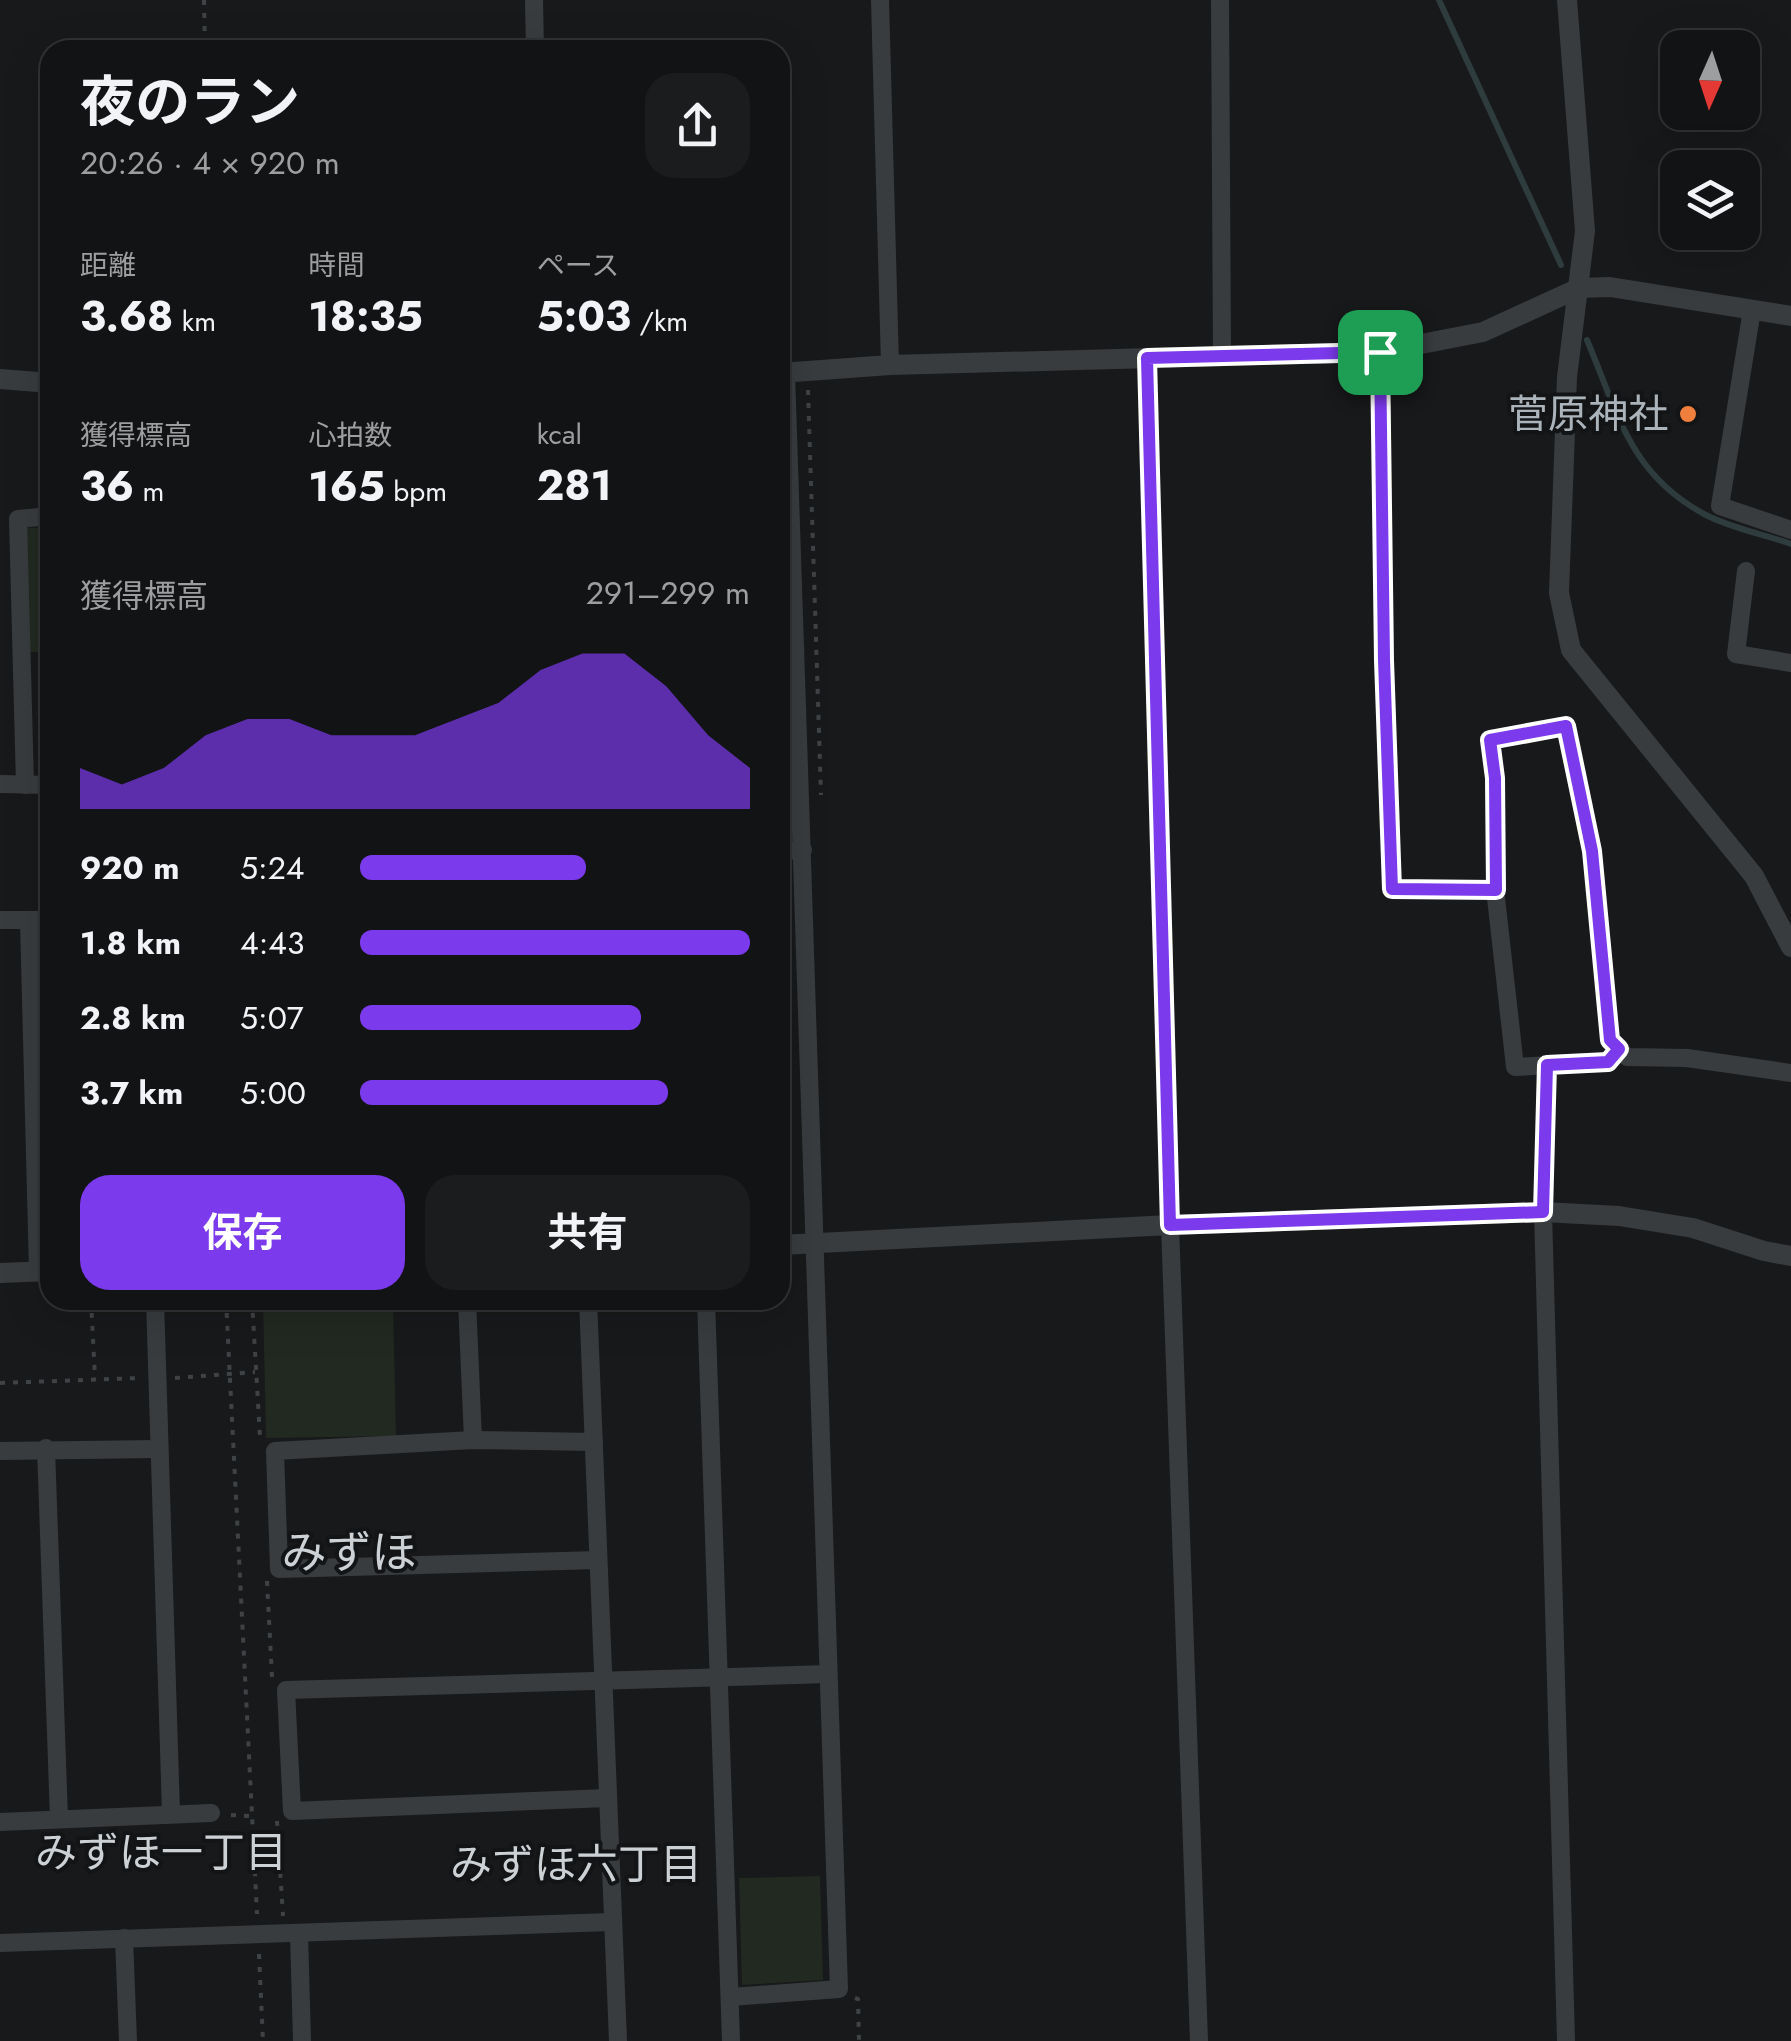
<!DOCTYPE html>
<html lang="ja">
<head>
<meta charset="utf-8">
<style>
	body { margin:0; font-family:Jost,"Noto Sans JP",sans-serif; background:#1b1c1d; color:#f1f3f6; height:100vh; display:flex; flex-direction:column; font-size:38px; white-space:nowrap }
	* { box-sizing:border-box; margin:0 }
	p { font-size:32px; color:#9c9ea0 }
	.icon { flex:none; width:55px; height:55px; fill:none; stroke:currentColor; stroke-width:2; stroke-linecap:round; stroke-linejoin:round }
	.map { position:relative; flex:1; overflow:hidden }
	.panel { position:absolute; left:40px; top:40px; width:750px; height:1270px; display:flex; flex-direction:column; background:#121314; border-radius:30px; box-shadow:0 10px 40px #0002,0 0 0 2px #313234 }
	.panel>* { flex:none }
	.needle { width:65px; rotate:183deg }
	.controls { position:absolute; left:1660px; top:30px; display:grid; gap:20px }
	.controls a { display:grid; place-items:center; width:100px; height:100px; border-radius:20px; background:#121314; box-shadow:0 10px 40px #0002,0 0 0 2px #313234; font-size:50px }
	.pin { position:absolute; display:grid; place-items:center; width:85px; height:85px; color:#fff; margin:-42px; border-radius:20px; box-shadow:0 5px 15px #0006 }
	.round { display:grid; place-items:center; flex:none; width:105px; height:105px; border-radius:30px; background:#1b1c1d }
	.summary { display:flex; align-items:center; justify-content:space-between; height:170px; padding:0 40px }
	h1 { font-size:55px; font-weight:700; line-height:75px }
	.stats { display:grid; grid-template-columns:repeat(3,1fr); gap:15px; height:170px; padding:10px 40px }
	.stats div { display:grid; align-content:center }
	.stats b { font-size:42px; font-weight:700 }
	.stats small { font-size:28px; font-weight:400 }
	.stats p { font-size:28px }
	.chart { height:280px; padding:20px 40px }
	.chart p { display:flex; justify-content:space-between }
	.chart svg { width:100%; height:180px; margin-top:10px; fill:#7c3aed; opacity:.7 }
	.cta { display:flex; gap:20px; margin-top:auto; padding:20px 40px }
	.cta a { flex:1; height:115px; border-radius:30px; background:#7c3aed; color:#fff; font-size:40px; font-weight:700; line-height:115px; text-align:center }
	.cta a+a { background:#1b1c1d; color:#f1f3f6 }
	ul { padding:0 40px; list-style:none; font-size:32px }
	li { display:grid; grid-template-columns:160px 120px 1fr; align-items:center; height:75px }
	li i { height:25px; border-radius:12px; background:#7c3aed }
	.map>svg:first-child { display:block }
	.green { fill:#212920 }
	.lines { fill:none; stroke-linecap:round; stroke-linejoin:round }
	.stream { stroke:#2e3c3e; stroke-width:6 }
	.path { stroke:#3f4346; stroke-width:4; stroke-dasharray:5 8; stroke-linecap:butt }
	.minor { stroke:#393c3f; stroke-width:18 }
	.tertiary { stroke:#393c3f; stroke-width:20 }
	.route-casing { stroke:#fff; stroke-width:20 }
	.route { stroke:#7c3aed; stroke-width:12 }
	.poi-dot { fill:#ef7f3c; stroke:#131416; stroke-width:4 }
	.labels { text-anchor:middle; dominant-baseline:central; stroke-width:8; stroke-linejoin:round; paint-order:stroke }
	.poi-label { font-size:40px; fill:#abb4ba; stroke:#131416; text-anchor:end }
	.neighbourhood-label { font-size:42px; fill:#ccd1d6; stroke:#131416 }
	.quarter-label { font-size:45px; fill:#ccd1d6; stroke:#131416 }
</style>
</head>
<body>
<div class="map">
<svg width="1791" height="2041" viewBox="0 0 1791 2041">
	<rect width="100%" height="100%" fill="#18191a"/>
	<g class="green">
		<path d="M50,527V652H30L26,528Z"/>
		<path d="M263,1300H393L396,1436L266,1438Z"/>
		<path d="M820,1876L823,1980L742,1985L739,1878Z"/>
	</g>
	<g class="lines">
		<g class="stream">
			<path d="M1439,0L1561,265"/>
			<path d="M1587,340C1618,413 1629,473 1704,514C1730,528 1763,534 1791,544"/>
		</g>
		<g class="path">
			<path d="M204,0L205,50"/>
			<path d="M808,390L821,795"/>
			<path d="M91,1300L95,1378"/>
			<path d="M226,1300L257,1914"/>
			<path d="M252,1300L260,1437"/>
			<path d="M175,1378L255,1372"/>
			<path d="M0,1383L140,1378"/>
			<path d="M267,1581L272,1677"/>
			<path d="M231,1815L251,1816"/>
			<path d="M277,1821L283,1916"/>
			<path d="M259,1954L263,2041"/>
			<path d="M855,1998L858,1999L859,2041"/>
		</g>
		<g class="minor">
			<path d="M534,0L535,50"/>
			<path d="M880,0L890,365"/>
			<path d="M1220,0L1222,355"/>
			<path d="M1752,310L1720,506L1791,530"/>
			<path d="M1380,352L1384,660L1392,889H1495"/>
			<path d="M1147,358L1170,1225L1199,2041"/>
			<path d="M1746,571L1736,654L1791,663"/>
			<path d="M0,784L50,785"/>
			<path d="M25,785L18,519L50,516"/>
			<path d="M780,851L803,850"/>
			<path d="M0,920H50"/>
			<path d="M29,921L38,1271"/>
			<path d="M1619,1049L1608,1062L1515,1067L1495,889V777L1490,739L1565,727L1592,851L1610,1040L1627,1057L1687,1058L1791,1073"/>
			<path d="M1547,1065L1543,1212L1566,2041"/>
			<path d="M155,1300L171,1813"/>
			<path d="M467,1300L473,1440"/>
			<path d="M588,1300L618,2041"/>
			<path d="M706,1300L731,2041"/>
			<path d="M594,1442L473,1440L275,1451L279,1569L598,1560"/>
			<path d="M46,1448L59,1819"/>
			<path d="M0,1451L158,1449"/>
			<path d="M607,1798L292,1811L286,1690L828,1674"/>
			<path d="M0,1822L211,1813"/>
			<path d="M299,1933L302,2041"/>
			<path d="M124,1938L128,2041"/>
			<path d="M0,1943L611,1922"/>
			<path d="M731,1997L839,1989L786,373"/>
		</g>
		<g class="tertiary">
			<path d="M1567,0L1585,231L1567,377L1559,593L1571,650L1754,876L1791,947"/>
			<path d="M780,373L890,365L1380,352L1483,332L1579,288L1610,287L1791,316"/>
			<path d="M0,379L50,383"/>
			<path d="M780,1245L1170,1225L1543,1212L1619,1216L1693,1228L1764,1251L1791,1256"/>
			<path d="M0,1273L50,1271"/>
		</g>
	</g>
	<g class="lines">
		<defs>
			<path id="route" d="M1380,352L1384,660L1392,889L1496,890L1495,778L1490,740L1566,726L1592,851L1610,1040L1619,1049L1608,1062L1547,1065L1543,1212L1170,1225L1147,358Z"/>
		</defs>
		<use href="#route" class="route-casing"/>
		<use href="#route" class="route"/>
	</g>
	<circle class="poi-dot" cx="1688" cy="414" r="10"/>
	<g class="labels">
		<g class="poi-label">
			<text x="1668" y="414">菅原神社</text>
		</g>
		<g class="neighbourhood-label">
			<text x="161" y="1852">みずほ一丁目</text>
			<text x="576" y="1864">みずほ六丁目</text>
		</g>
		<g class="quarter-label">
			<text x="349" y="1552">みずほ</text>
		</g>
	</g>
</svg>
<div class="controls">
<a><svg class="needle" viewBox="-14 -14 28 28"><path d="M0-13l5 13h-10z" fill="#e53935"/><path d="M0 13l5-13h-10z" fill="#9c9ea0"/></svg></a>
<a><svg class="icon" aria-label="layers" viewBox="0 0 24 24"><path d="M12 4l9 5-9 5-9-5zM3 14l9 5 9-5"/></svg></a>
</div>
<div class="pin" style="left:1380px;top:352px;background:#1e9e55"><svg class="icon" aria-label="arrive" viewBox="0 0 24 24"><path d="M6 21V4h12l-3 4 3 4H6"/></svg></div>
<section class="panel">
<div class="summary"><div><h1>夜のラン</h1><p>20:26 · 4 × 920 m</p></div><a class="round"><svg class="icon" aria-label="share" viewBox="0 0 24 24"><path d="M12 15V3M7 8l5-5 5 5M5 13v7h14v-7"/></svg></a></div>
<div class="stats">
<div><p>距離</p><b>3.68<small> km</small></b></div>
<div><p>時間</p><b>18:35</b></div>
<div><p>ペース</p><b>5:03<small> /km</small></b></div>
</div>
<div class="stats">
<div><p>獲得標高</p><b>36<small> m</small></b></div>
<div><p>心拍数</p><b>165<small> bpm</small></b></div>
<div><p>kcal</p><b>281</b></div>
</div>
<div class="chart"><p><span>獲得標高</span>291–299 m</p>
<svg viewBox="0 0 160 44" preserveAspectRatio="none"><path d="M0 44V34L10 38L20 34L30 26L40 22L50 22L60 26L70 26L80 26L90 22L100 18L110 10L120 6L130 6L140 14L150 26L160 34V44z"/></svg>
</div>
<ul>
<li><b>920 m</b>5:24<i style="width:58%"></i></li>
<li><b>1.8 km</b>4:43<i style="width:100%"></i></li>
<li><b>2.8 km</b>5:07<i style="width:72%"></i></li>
<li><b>3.7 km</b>5:00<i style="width:79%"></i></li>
</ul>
<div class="cta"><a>保存</a><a>共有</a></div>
</section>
</div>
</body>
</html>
